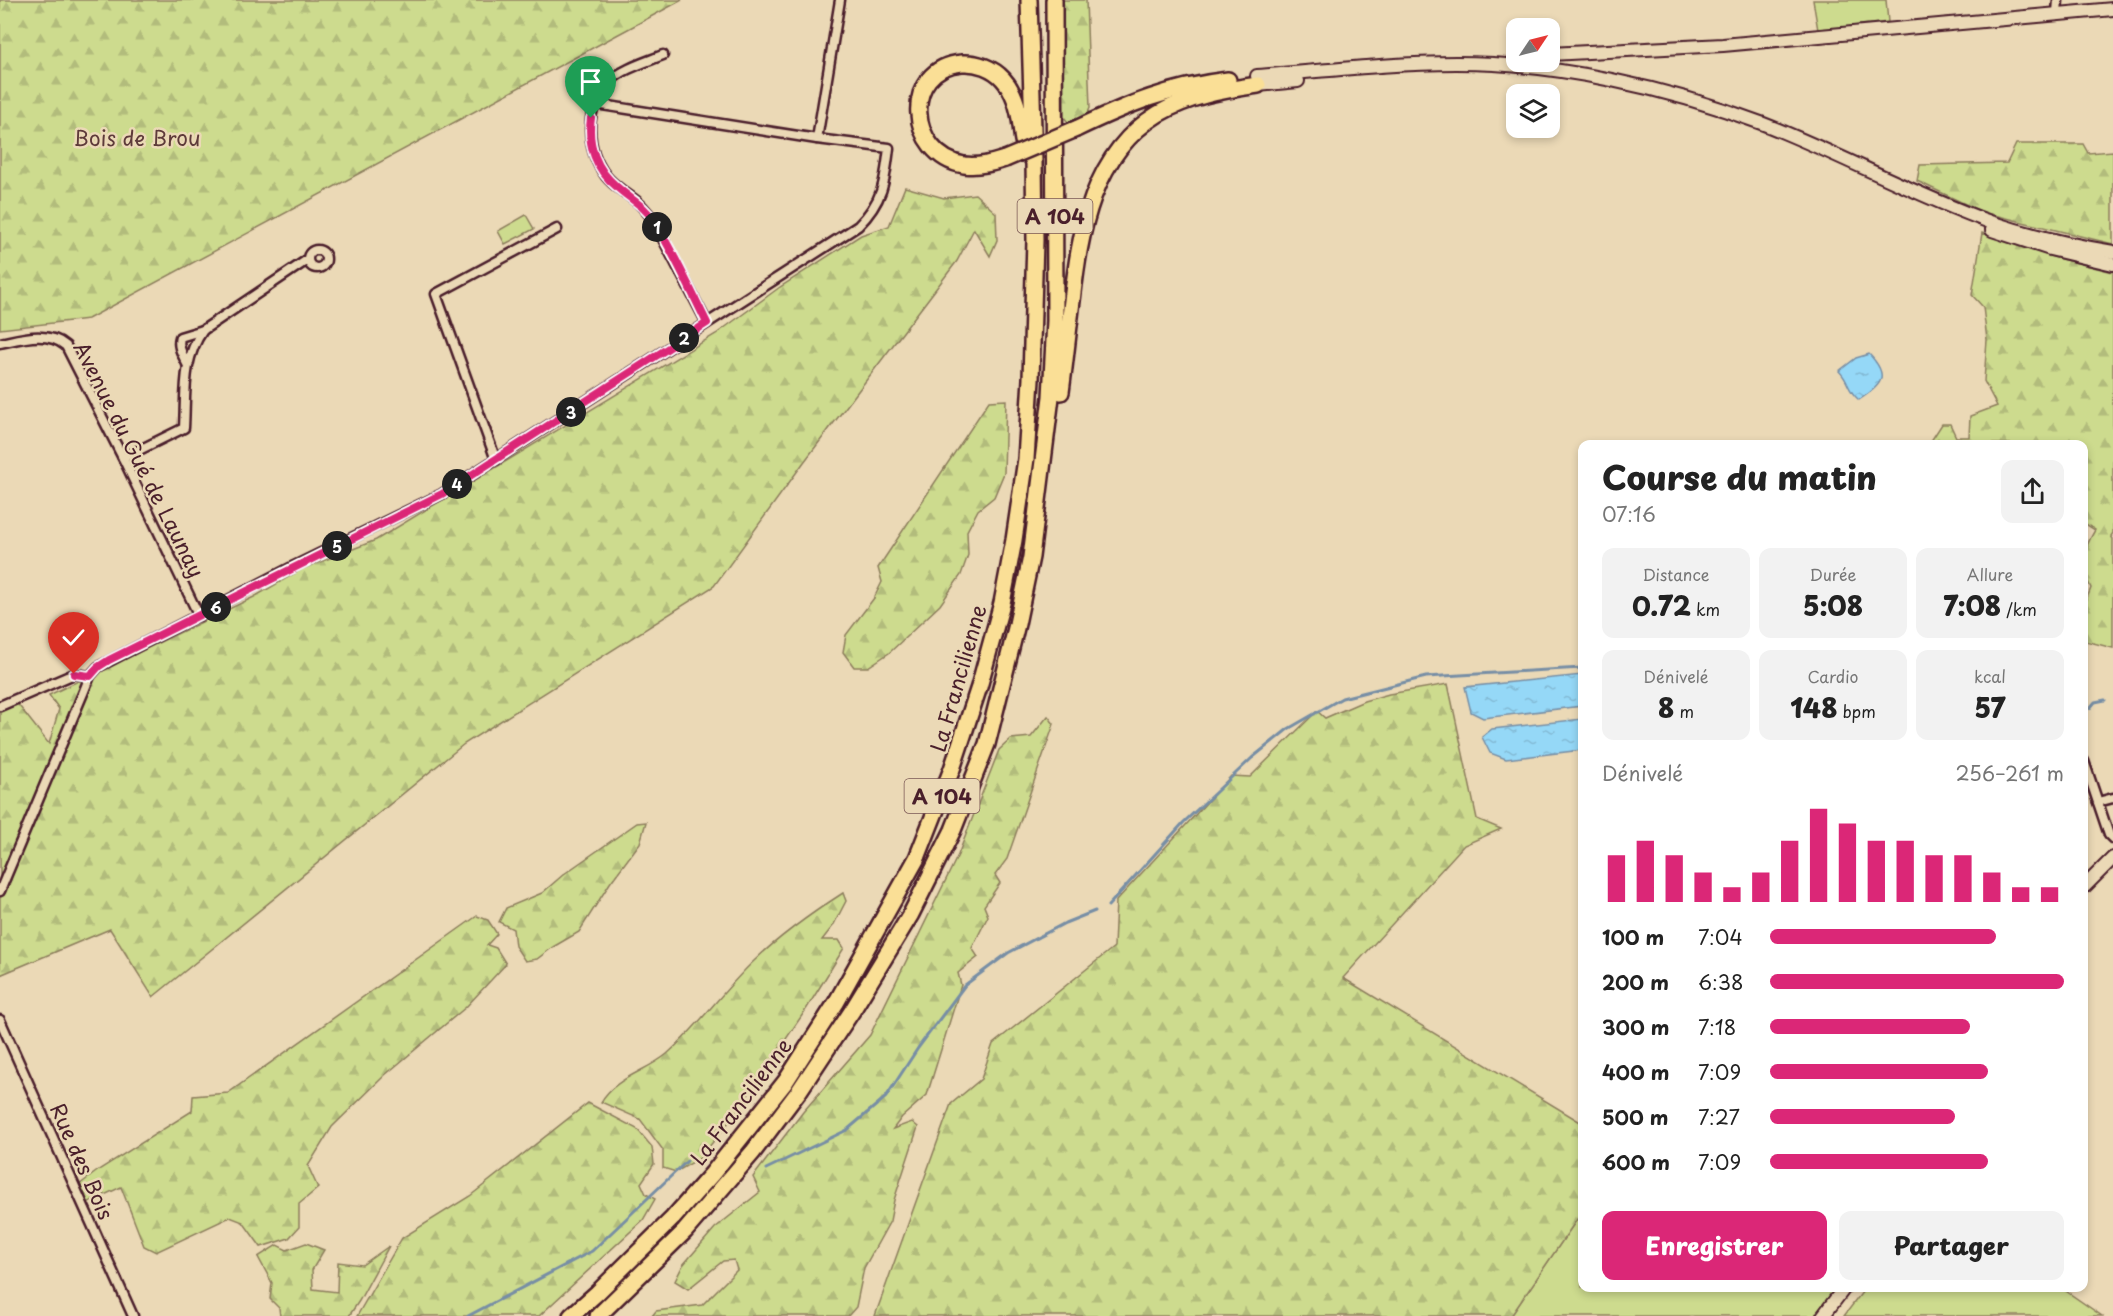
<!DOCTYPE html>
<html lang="fr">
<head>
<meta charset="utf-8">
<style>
	body { margin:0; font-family:"Playpen Sans",sans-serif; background:#f2f2f2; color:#222; height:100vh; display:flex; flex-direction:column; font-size:22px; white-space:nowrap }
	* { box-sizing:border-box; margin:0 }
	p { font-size:20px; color:#767676 }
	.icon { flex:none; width:33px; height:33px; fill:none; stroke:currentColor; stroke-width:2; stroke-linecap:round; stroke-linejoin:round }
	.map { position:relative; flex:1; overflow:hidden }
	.side { position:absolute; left:1578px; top:440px; width:510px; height:852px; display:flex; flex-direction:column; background:#fff; border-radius:12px; box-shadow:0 3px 9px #0003 }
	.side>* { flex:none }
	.needle { width:39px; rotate:55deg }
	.tools { position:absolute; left:1506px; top:18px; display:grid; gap:12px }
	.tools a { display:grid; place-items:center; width:54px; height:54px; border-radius:12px; background:#fff; box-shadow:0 3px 9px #0003; font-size:30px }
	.pin { position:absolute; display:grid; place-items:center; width:51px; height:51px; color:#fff; margin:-62px -26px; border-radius:50% 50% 50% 0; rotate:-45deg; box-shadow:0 0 6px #0007 }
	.pin .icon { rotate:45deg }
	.km { position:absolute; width:30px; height:30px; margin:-15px; border-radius:50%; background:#222; color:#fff; font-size:16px; line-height:30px; text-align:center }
	.round { display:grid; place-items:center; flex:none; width:63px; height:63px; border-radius:12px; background:#f2f2f2 }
	.summary { display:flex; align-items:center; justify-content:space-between; height:102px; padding:0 24px }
	h1 { font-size:33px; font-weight:800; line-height:45px }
	.metrics { display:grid; grid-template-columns:repeat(3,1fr); gap:9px; height:102px; padding:6px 24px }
	.metrics div { display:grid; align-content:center; border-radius:12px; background:#f2f2f2; text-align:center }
	.metrics b { font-size:26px; font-weight:800 }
	.metrics small { font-size:16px; font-weight:400 }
	.metrics p { font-size:16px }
	.chart { height:168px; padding:12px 24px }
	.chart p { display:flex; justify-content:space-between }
	.chart svg { width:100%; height:108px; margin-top:6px; stroke:#db2777; stroke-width:6 }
	.button { display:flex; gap:12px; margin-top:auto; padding:12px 24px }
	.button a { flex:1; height:69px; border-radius:12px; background:#db2777; color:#fff; font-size:24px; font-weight:800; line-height:69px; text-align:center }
	.button a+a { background:#f2f2f2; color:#222 }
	ul { padding:0 24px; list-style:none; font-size:20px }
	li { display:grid; grid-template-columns:96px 72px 1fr; align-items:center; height:45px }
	li i { height:15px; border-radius:8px; background:#db2777 }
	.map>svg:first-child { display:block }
	.green { fill:#cddb8e; stroke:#8c7d5c; stroke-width:1.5 }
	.forest { fill:url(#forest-firs); stroke:#8c7d5c; stroke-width:1.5 }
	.water { fill:url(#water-ripples); stroke:#778ea5; stroke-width:1.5 }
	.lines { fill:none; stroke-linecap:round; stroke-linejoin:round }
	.stream { stroke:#778ea5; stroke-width:3 }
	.street-casing { stroke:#4a1f2b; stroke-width:13 }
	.secondary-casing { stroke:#4a1f2b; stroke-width:16 }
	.highway-casing { stroke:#4a1f2b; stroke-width:20 }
	.street { stroke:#ebd9b6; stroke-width:8 }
	.secondary { stroke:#ebd9b6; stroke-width:12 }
	.highway { stroke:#fadf96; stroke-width:15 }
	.highway-bridge-casing { stroke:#4a1f2b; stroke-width:20; stroke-linecap:butt }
	.highway-bridge { stroke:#fadf96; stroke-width:15 }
	.route-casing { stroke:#fff; stroke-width:12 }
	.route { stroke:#db2777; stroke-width:8 }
	.labels { text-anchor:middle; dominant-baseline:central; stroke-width:5; stroke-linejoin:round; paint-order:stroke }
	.shield { fill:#ebd9b6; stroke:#7a5755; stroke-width:1.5 }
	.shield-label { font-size:20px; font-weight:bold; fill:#4a1f2b }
	.park-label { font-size:21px; fill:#5e3b3a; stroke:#ebd9b6 }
	.street-label { font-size:21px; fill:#4a1f2b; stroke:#ebd9b6 }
</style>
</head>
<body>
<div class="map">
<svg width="2113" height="1316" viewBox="0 0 2113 1316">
	<defs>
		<pattern id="forest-firs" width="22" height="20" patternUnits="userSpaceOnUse" patternTransform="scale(1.5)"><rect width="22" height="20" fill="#cddb8e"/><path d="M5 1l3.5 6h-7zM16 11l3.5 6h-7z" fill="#b2bc7b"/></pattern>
		<pattern id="water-ripples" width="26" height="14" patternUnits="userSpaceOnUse" patternTransform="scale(1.5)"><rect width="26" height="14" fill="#95d8f7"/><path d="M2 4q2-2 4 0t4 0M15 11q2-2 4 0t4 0" fill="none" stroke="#82b9d4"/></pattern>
	</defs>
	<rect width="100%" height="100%" fill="#ebd9b6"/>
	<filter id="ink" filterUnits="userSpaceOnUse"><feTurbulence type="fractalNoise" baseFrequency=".0167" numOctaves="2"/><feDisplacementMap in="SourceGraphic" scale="12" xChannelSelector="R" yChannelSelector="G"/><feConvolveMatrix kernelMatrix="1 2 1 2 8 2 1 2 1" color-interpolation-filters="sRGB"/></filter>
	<g filter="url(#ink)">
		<g class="green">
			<path d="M1813,0H1886L1888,22L1818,30Z"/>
			<path d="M526,215L534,229L505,244L498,231Z"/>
			<path d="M1582,1212V1287H1837L1815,1316H1511Z"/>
			<path d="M1866,1287H2060L2102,1316H1844Z"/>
		</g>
		<g class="forest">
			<path d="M0,0H682L88,319L0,329Z"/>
			<path d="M1062,0H1086L1090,108L1086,117L1070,125L1064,117Z"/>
			<path d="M2016,144H2083L2088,153L2113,151V244L1982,212L1917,181L1920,165L2007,163Z"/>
			<path d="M905,187L944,198L975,194L996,213L997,240L990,256L974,229L957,261L804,462L714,586L464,744L153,997L110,929L0,975V709L16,702L49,744L59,709L49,695L254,597L302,569L376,540L716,334L780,287L861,235L889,226Z"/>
			<path d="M1982,233L2053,257L2113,272V533L2111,536L2113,539V648L2085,641C2080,623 2084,604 2091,588C2078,564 2082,552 2095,530L2084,523V444H1929L1942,424H1950L1956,437H1969L1970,416L1997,406L1984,381L1987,340L1983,307L1972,295Z"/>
			<path d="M1006,400L1004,473L994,497L978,510L967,531L968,555L961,575L940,605L889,653L868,667H854L843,652L846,635L874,598L882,582L878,568L989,401Z"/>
			<path d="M1448,684L1477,819L1501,829L1464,845L1343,978L1582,1123V1212L1511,1316H875L951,1104L981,1079L993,1044L1114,947L1116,901L1231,776L1250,777L1317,711L1325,718L1364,701L1389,694Z"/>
			<path d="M1048,716L1054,724L1007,859L995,875L1000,883L984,906L988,916L972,948L978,957L958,973L961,985L927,1095L902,1117L893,1129L912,1122L918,1127L894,1200L890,1221L864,1268L856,1307L848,1316H652L656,1311L702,1305L737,1270L734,1260L723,1261L688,1289L675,1281L683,1265L715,1228L760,1192L753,1177L803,1112L870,1035L958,855L999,750L1011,739L1031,737Z"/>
			<path d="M646,822L640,843L610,883L579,932L553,947L537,959L525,961L515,946L513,929L499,922L506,908L542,893L564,874L637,823Z"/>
			<path d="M843,893L846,901L833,926L822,940H839L844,948L807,1008L733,1117L700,1158L676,1172L663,1168V1150L640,1119L601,1102C614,1078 647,1071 667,1054C700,1025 724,989 755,960C782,934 812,913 843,893Z"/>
			<path d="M477,916L488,920L497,934L487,945L496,948L506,964L466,1007L385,1075L332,1127L308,1166L318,1188L299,1204V1227L289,1238L261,1247L243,1222L230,1217L156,1252L144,1246L121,1187L83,1205L75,1188L100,1169L192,1111L193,1096L228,1093Z"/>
			<path d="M588,1103L637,1129L652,1147L654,1164L641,1183L646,1194L655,1199L643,1220L539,1316H357L402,1238L470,1196Z"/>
			<path d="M306,1243L324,1250L312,1270L313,1289L337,1292L338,1262L362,1265L389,1246L359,1301L349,1316H280L279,1308L270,1299L272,1283L258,1257L277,1245L287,1250Z"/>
		</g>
		<g class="water">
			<path d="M1869,354C1891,377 1881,385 1859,400C1846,389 1850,382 1839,371L1856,358Z"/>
			<path d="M1582,675V706L1483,718L1471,712L1465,687Z"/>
			<path d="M1582,719V750L1506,759L1490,753L1482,737L1492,729Z"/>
		</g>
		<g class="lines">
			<g class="stream">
				<path d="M2090,708L2095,702L2105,700"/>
				<path d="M1108,906L1184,822L1252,758L1288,729L1342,698L1426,677L1582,668"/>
				<path d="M766,1169L847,1130L886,1097L918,1048L965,985L1008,953L1065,923L1095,911"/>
				<path d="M468,1316L592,1251L687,1161"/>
			</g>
			<defs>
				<g id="street">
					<path d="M2057,13L2058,0"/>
					<path d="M663,55C646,62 622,69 609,82C584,108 585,148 606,176C613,185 622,190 631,197C640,203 647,211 653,220L707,323"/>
					<path d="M817,139L840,0"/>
					<circle cx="317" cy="259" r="9"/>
					<path d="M0,343C20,339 48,330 66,346L123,458L199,616"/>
					<path d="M187,364C183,355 177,347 180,337L203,330"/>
					<path d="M123,458L184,428C186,392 182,360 203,330L307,260"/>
					<path d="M496,460L436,294L557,229"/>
					<path d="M0,706L74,674L90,676"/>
					<path d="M2084,761L2109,835L2113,839"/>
					<path d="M2098,802L2113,798"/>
					<path d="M0,891L84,691L90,676L98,667L294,566L442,494L858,226C883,201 885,182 889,148L817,139L596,104"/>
					<path d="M0,1020L133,1316"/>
				</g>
				<g id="secondary">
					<path d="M1550,54L1723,45L2113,9"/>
					<path d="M1257,76C1323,71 1390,63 1456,63C1556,63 1668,88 1761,123C1839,153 1912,194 1990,222C2029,235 2072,245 2113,252"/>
					<path d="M1258,85L1298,81"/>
					<path d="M1992,230L2050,249L2113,264"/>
					<path d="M2084,887L2113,858"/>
					<path d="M1823,1316L1845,1287"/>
				</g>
				<g id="highway">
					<path d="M1076,129C1128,104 1170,87 1228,80"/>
					<path d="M1005,159C992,163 979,167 964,165C907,155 901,68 962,63C977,62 993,68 1003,79C1015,92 1019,109 1021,126C1022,132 1022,139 1024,144C1026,150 1030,155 1033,160"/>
					<path d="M1061,392C1065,362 1068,332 1072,301C1080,232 1092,154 1158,114C1189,96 1223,90 1258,85"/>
					<path d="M571,1316L597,1293L673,1218L712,1174L786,1081L836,1003L917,858L952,769L979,687L1002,603L1014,540L1026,459L1031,379L1035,240L1034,162L1029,0"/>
					<path d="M598,1316L685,1231L753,1152L799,1091L852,1011L911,914L953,830L987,744L1017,624L1031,557L1051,397L1055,321L1054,0"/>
				</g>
			</defs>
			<use href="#street" class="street-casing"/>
			<use href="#secondary" class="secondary-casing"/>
			<use href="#highway" class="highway-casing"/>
			<use href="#street" class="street"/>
			<use href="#secondary" class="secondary"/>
			<use href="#highway" class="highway"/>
			<defs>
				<path id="highway-bridge" d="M1005,159L1076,129"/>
			</defs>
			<use href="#highway-bridge" class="highway-bridge-casing"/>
			<use href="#highway-bridge" class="highway-bridge"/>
		</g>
	</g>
	<g class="lines" filter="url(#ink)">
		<defs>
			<path id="route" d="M74,674L90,676L98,667L109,660L442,494L707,323C690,289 674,253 654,221C645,206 630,199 617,187C596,170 587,145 591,118"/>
		</defs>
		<use href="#route" class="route-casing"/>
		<use href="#route" class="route"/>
	</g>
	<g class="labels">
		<g class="shield">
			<rect x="1017.5" y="199" width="75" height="34" rx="4.5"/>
			<rect x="904.5" y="779" width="75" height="34" rx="4.5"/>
		</g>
		<g class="shield-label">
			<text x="1055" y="216">A 104</text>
			<text x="942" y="796">A 104</text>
		</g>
		<g class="park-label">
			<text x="137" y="137">Bois de Brou</text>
		</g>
		<g class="street-label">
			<text transform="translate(140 459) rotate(63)">Avenue du Gué de Launay</text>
			<text transform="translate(957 678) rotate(-74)">La Francilienne</text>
			<text transform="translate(740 1101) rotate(-53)">La Francilienne</text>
			<text transform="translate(83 1161) rotate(66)">Rue des Bois</text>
		</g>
	</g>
</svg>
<div class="tools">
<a><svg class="needle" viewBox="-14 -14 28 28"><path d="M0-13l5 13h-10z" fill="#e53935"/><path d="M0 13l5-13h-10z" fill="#767676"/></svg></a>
<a><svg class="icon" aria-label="layers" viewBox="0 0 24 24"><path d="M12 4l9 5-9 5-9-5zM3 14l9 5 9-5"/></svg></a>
</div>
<div class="pin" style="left:591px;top:118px;background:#1e9e55"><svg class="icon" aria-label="arrive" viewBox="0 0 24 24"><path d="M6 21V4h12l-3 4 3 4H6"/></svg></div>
<div class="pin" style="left:74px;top:674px;background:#d93025"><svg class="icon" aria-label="check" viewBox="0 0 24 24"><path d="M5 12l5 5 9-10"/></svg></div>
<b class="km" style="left:657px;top:227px">1</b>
<b class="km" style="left:684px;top:338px">2</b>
<b class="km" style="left:571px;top:412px">3</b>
<b class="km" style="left:457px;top:484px">4</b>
<b class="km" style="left:337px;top:546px">5</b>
<b class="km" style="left:216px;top:607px">6</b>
<section class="side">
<div class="summary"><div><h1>Course du matin</h1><p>07:16</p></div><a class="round"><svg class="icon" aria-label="share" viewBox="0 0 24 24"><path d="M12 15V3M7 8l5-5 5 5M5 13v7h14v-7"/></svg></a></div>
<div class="metrics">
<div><p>Distance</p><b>0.72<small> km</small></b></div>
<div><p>Durée</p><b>5:08</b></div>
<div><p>Allure</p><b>7:08<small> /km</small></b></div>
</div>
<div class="metrics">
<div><p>Dénivelé</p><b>8<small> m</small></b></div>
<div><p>Cardio</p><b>148<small> bpm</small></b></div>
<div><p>kcal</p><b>57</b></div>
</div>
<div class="chart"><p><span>Dénivelé</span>256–261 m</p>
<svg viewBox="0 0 160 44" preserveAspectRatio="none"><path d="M5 44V25M15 44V19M25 44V25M35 44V32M45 44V38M55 44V32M65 44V19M75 44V6M85 44V12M95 44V19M105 44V19M115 44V25M125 44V25M135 44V32M145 44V38M155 44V38"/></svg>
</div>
<ul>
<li><b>100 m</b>7:04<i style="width:77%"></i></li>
<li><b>200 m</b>6:38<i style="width:100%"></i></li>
<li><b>300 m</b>7:18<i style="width:68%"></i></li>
<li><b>400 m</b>7:09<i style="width:74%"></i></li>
<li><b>500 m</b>7:27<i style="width:63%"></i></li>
<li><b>600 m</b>7:09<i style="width:74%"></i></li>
</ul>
<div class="button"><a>Enregistrer</a><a>Partager</a></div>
</section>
</div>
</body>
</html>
